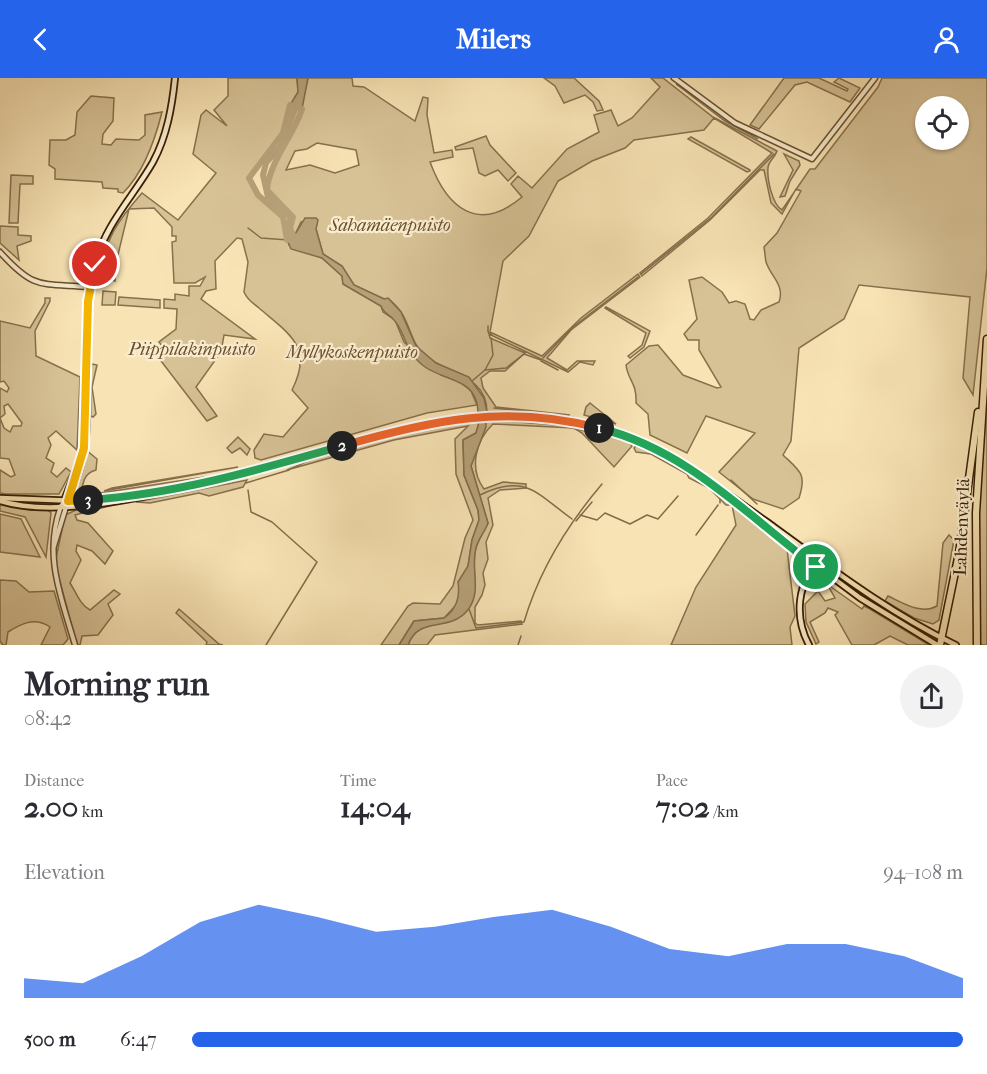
<!DOCTYPE html>
<html lang="en">
<head>
<meta charset="utf-8">
<style>
	body { margin:0; font-family:"IM FELL French Canon",serif; background:#f2f2f3; color:#2b2b33; height:100vh; display:flex; flex-direction:column; font-size:22px; white-space:nowrap }
	* { box-sizing:border-box; margin:0 }
	p { font-size:20px; color:#7c7c81 }
	.icon { flex:none; width:33px; height:33px; fill:none; stroke:currentColor; stroke-width:2; stroke-linecap:round; stroke-linejoin:round }
	.map { position:relative; height:567px; overflow:hidden }
	.side { display:flex; flex-direction:column; background:#fff; flex:1 }
	.side>* { flex:none }
	.fabs { position:absolute; left:915px; top:18px; display:grid; gap:12px }
	.fabs a { display:grid; place-items:center; width:54px; height:54px; border-radius:50%; background:#fff; box-shadow:0 2px 4px #0004; font-size:30px }
	.pin { position:absolute; display:grid; place-items:center; width:51px; height:51px; color:#fff; margin:-26px; border:3px solid #fff; border-radius:50%; box-shadow:0 2px 6px #0007 }
	.km { position:absolute; width:30px; height:30px; margin:-15px; border-radius:50%; background:#222; color:#fff; font-size:16px; line-height:30px; text-align:center }
	.round { display:grid; place-items:center; flex:none; width:63px; height:63px; border-radius:32px; background:#f2f2f3 }
	.head { display:flex; align-items:center; justify-content:space-between; height:102px; padding:0 24px }
	h1 { font-size:33px; font-weight:800; line-height:45px }
	.stats { display:grid; grid-template-columns:repeat(3,1fr); gap:9px; height:102px; padding:6px 24px }
	.stats div { display:grid; align-content:center }
	.stats b { font-size:30px; font-weight:800 }
	.stats small { font-size:16px; font-weight:400 }
	.stats p { font-size:16px }
	.chart { height:168px; padding:12px 24px }
	.chart p { display:flex; justify-content:space-between }
	.chart svg { width:100%; height:108px; margin-top:6px; fill:#2563eb; opacity:.7 }
	ul { padding:0 24px; list-style:none; font-size:20px }
	li { display:grid; grid-template-columns:96px 72px 1fr; align-items:center; height:45px }
	li i { height:15px; border-radius:8px; background:#2563eb }
	header { display:flex; justify-content:space-between; align-items:center; height:78px; padding:0 24px; background:#2563eb; color:#fff; font-size:27px; font-weight:800 }
	.map>svg:first-child { display:block }
	.green { fill:#d7c296; stroke:#87704c; stroke-width:1.5; fill-rule:evenodd }
	.water { fill:#b6a078; stroke:#836c49; stroke-width:1.5 }
	.lines { fill:none; stroke-linecap:round; stroke-linejoin:round }
	.stream { stroke:#836c49; stroke-width:1.5 }
	.river { stroke:#b6a078; stroke-width:6 }
	.tertiary-casing { stroke:#674f2f; stroke-width:7 }
	.secondary-casing { stroke:#371e03; stroke-width:8 }
	.primary-casing { stroke:#371e03; stroke-width:8 }
	.motorway-casing { stroke:#371e03; stroke-width:9 }
	.tertiary { stroke:#faedce; stroke-width:4 }
	.secondary { stroke:#faedce; stroke-width:4.5 }
	.primary { stroke:#f8e3b4; stroke-width:4.5 }
	.motorway { stroke:#f8e3b4; stroke-width:6 }
	.split-1-casing { stroke:#fff; stroke-width:12 }
	.split-2-casing { stroke:#fff; stroke-width:12 }
	.split-3-casing { stroke:#fff; stroke-width:12 }
	.split-4-casing { stroke:#fff; stroke-width:12 }
	.split-1 { stroke:#22a559; stroke-width:8 }
	.split-2 { stroke:#f0652b; stroke-width:8 }
	.split-3 { stroke:#22a559; stroke-width:8 }
	.split-4 { stroke:#f5b400; stroke-width:8 }
	.labels { text-anchor:middle; dominant-baseline:central; stroke-width:4.5; stroke-linejoin:round; paint-order:stroke }
	.park-label { font-size:18px; font-style:italic; fill:#674f2f; stroke:#faedce }
	.street-label { font-size:18px; fill:#371e03; stroke:#faedce }
</style>
</head>
<body>
<header><svg class="icon" aria-label="back" viewBox="0 0 24 24"><path d="M15 5l-7 7 7 7"/></svg>Milers<svg class="icon" aria-label="person" viewBox="0 0 24 24"><circle cx="12" cy="8" r="4"/><path d="M4 21q1-7 8-7t8 7"/></svg></header>
<div class="map">
<svg width="987" height="567" viewBox="0 0 987 567">
	<rect width="100%" height="100%" fill="#f8e3b4"/>
	<filter id="stains"><feTurbulence type="fractalNoise" baseFrequency=".00333" numOctaves="4"/><feColorMatrix values="0 0 0 0 .2 0 0 0 0 .09 0 0 0 0 .02 0 0 0 .5 -.17"/></filter>
	<radialGradient id="worn" r=".72"><stop offset=".6" stop-color="#630" stop-opacity="0"/><stop offset="1" stop-color="#630" stop-opacity=".3"/></radialGradient>
	<g class="green">
		<path d="M228,0H297L298,14L287,34L286,49L272,73L249,100L258,117L283,139L289,167L322,180L342,198L343,206L381,228L383,234L395,242L404,264L441,297L459,303L471,313L477,327L427,335L261,382L255,380L254,372L264,356L283,359L308,330L292,312C314,269 289,256 259,230C252,224 248,223 244,214L248,184L242,161L237,160L215,183L216,211L206,213L201,221L255,261L224,257L221,274L196,309L217,338L207,343L158,279L165,272L159,264L176,251L177,231L164,230V221L175,222V216L189,218V208H200L205,199L195,205H174L172,164L176,163V158H172V149L154,130L129,131L116,185L115,203L102,200C101,165 120,140 142,115L178,142L216,95L193,76L201,37L206,32L227,48L214,32L228,18Z"/>
		<path d="M308,0H352L353,8L364,9L415,43L423,19L428,20L427,37L434,75L452,72L453,79L430,84C447,130 478,156 522,119L511,106L518,98L532,110L567,71L599,54L594,37L611,32L618,48L632,40L660,9L651,0H663L713,39L777,73C775,80 768,83 768,90C767,101 772,126 782,132L810,91H815L878,9L882,0H987V190L973,317L963,300L970,219L859,207L844,241L799,270L791,363L783,377C800,393 807,396 799,420L783,431L753,421L719,394L755,355L706,338L687,375L650,357L648,336L636,325C637,304 628,303 626,287L649,268L658,267L683,297L717,310L721,309L699,272V262H688L684,256L697,241L689,202L702,199L722,214L729,225L736,223L745,226L750,241L754,242L761,232L779,224C785,207 771,199 766,184C765,179 765,174 764,169L777,155L801,113L796,111L782,136L771,125L764,92H760L710,142L642,198L640,195L708,140L772,75L714,40L704,52L634,62L625,70L592,83L558,103L529,158L503,183L490,254L542,278L581,240L638,196L640,199L571,252L547,280L567,292L577,283H595L593,287L580,284L568,294L489,256L490,260L525,275L505,293H490L481,300L483,310L496,329L569,337L568,339L531,335L487,334C487,297 447,296 426,278C411,266 411,249 401,234C398,229 393,225 389,221H384L354,207L342,188L323,176L316,151L317,142L301,144L294,159L290,150L293,139L268,115V97L298,43ZM926,28H958V62H926ZM317,65L356,72L359,87L335,95L310,87L286,92L295,73L307,71Z"/>
		<path d="M544,0H574L599,23L603,32L597,33L593,24L585,17L564,25L555,8Z"/>
		<path d="M784,0H819L847,13L848,11L834,4L839,0L860,10L850,24L807,4L795,7L759,51L750,47Z"/>
		<path d="M676,6L758,61L725,43Z"/>
		<path d="M91,18L114,20L113,43L103,56L102,66L111,67L116,61L139,62L145,57V37L162,34C155,62 144,94 123,115L118,114V111L103,110L102,104L55,101V91L49,87L50,62H66L75,57L77,34Z"/>
		<path d="M486,58L490,67L516,95L508,103L498,92L485,98L479,95L473,70L456,72L455,69Z"/>
		<path d="M691,59L750,92V93L747,94L688,61Z"/>
		<path d="M784,76L799,83L800,87L790,103L785,118L780,119L793,92Z"/>
		<path d="M11,97L33,98V106H20L18,145H9Z"/>
		<path d="M0,148L18,149V157L31,158V163L17,168L19,182L0,165Z"/>
		<path d="M103,213L116,214L115,227H102Z"/>
		<path d="M119,219L160,222V230L118,227Z"/>
		<path d="M45,220H50V223L35,253L36,278L80,299L77,372L56,353L48,360L51,367L46,380L54,385L51,394L57,399L66,390L71,394L59,416H6L0,415V392L11,399L15,397L9,381L0,380V310L7,314L9,310L4,303L0,304V243L30,250L45,225ZM8,326L22,345L21,348H13L10,354L4,350L0,340L5,336L4,328Z"/>
		<path d="M606,229L650,253L644,269L630,280L628,278L642,267L646,255L605,230Z"/>
		<path d="M92,286L97,287L92,309L96,336L93,339L88,337L89,296Z"/>
		<path d="M987,294V567H980L977,474Z"/>
		<path d="M590,325L616,346L584,337L586,329Z"/>
		<path d="M486,340C510,339 622,347 632,368L614,389L582,355L574,350L493,346C475,363 469,391 484,411L503,404L526,406V410L500,412L488,420L493,447L486,464L488,481L483,495L485,507L482,517L475,529V545L478,547L521,543L522,546L435,557L427,567H408C418,538 451,552 467,532C482,514 470,491 476,470C478,462 484,453 488,445L471,388Z"/>
		<path d="M480,341L476,355L463,362L464,397L478,432L479,442L472,462L468,488L457,526L444,540L414,543L399,567H381L408,528L413,525L440,526L453,508L465,460L473,442L456,396L455,361L468,348L394,362L287,392C346,366 415,346 480,341Z"/>
		<path d="M238,359L250,371L247,377L240,370L232,375L227,370Z"/>
		<path d="M638,366C666,379 715,400 732,426L787,471L795,538L790,549L792,567H671L696,509L736,447L732,427H726L709,410L689,400L687,396L651,376L636,374L634,370Z"/>
		<path d="M86,372L97,381L96,392C84,395 83,405 81,415H76Z"/>
		<path d="M238,389L104,413L112,410Z"/>
		<path d="M204,399L205,402L198,404L137,415L79,420L81,418Z"/>
		<path d="M247,402L243,409L209,418L199,415L150,425L136,424Z"/>
		<path d="M0,426L45,429L51,435L46,479L25,439L0,433Z"/>
		<path d="M113,427L75,437L77,442L88,445L113,473L105,486L92,473L77,467L76,473L81,482L70,505C76,514 80,527 90,532L114,512L120,516L108,526L113,537L98,557L82,558L80,567H77L55,485L65,437L76,432Z"/>
		<path d="M0,436L21,441L40,479L0,474Z"/>
		<path d="M949,457L954,462L939,542L933,546L914,540L885,523L888,518C903,525 921,537 937,528L943,465Z"/>
		<path d="M824,491L937,560L935,563L898,542Z"/>
		<path d="M0,502L16,503L29,514L54,513L68,561L63,567H41L50,549C35,539 22,545 8,554L6,567H3L0,563Z"/>
		<path d="M827,506L862,531L864,528L870,531L929,567H908L890,558L874,567H852L835,537L838,534L828,530L825,535L810,544L819,564L816,566L806,544L805,526L818,513L825,523L835,520Z"/>
		<path d="M179,531L219,566L223,567H206L207,564L176,535Z"/>
	</g>
	<g class="water">
		<path d="M297,0H308L302,31L290,27L298,14Z"/>
		<path d="M305,140H316L318,142L316,151L323,176L342,188L354,207L384,221L388,220L401,234L416,268L436,285L469,299L484,320L487,334H478C477,300 447,304 425,289C404,274 406,255 394,242C389,236 384,236 381,228L343,206L342,198L322,180L291,171L287,162L290,157L294,158Z"/>
		<path d="M486,340V349L471,388L488,445C485,454 478,461 476,470C470,491 483,514 467,533C448,555 419,537 408,567H399L414,543L444,540C457,531 460,517 458,504L468,488L472,462L479,442L478,432L464,397L463,362L476,355L480,341Z"/>
	</g>
	<g class="lines">
		<g class="stream">
			<path d="M248,150L261,160L288,162"/>
			<path d="M641,196L712,139L774,76"/>
			<path d="M488,248V254L492,257"/>
			<path d="M543,280L573,249L638,199"/>
			<path d="M541,283L558,292"/>
			<path d="M485,292L493,277L491,260"/>
			<path d="M472,303L485,292L506,290L524,276L541,282"/>
			<path d="M494,330L573,339"/>
			<path d="M503,343L557,347"/>
			<path d="M563,348L598,356"/>
			<path d="M731,402L757,426"/>
			<path d="M246,405L289,392"/>
			<path d="M248,412L251,434L272,444L317,484L266,567"/>
			<path d="M480,417C526,395 536,415 572,441"/>
			<path d="M720,425V421"/>
			<path d="M580,437L597,442L605,435L630,446L647,437L658,441L678,418"/>
			<path d="M576,443L592,424"/>
			<path d="M696,457L718,427"/>
			<path d="M469,531L476,550L524,544C539,493 568,446 602,406"/>
			<path d="M518,567L521,558"/>
		</g>
		<g class="river">
			<path d="M290,27L302,31C293,59 269,84 267,112L293,139L290,150L294,159L290,157L287,162L283,139L258,117L249,100L283,55Z"/>
			<path d="M294,164L288,150L290,139L268,119L263,97L266,85L280,69L299,22"/>
		</g>
		<defs>
			<g id="tertiary">
				<path d="M674,0L735,45L812,81L875,0"/>
				<path d="M0,174C35,213 41,205 90,209"/>
				<path d="M61,428C43,477 61,519 75,567"/>
				<path d="M54,468L66,429"/>
			</g>
			<g id="secondary">
				<path d="M68,425C75,407 82,388 85,368C93,308 78,246 95,186C106,145 133,119 153,84C167,58 172,29 175,0"/>
				<path d="M62,428L79,384"/>
				<path d="M808,506L822,490"/>
				<path d="M809,567C795,541 795,502 822,485"/>
			</g>
			<g id="primary">
				<path d="M0,420L79,423L147,416"/>
				<path d="M0,423C48,438 121,424 169,413C217,403 263,391 310,377C393,353 472,329 559,341C643,353 707,401 774,449C832,491 891,536 956,567"/>
				<path d="M742,428L774,456L860,520L937,567"/>
			</g>
			<g id="motorway">
				<path d="M940,567L959,475L978,334"/>
				<path d="M977,567L976,435L987,261"/>
			</g>
		</defs>
		<use href="#tertiary" class="tertiary-casing"/>
		<use href="#secondary" class="secondary-casing"/>
		<use href="#primary" class="primary-casing"/>
		<use href="#motorway" class="motorway-casing"/>
		<use href="#tertiary" class="tertiary"/>
		<use href="#secondary" class="secondary"/>
		<use href="#primary" class="primary"/>
		<use href="#motorway" class="motorway"/>
	</g>
	<g class="lines">
		<defs>
			<path id="split-1" d="M599,350C687,372 746,436 816,489"/>
			<path id="split-2" d="M342,368C432,342 506,326 599,350"/>
			<path id="split-3" d="M88,422C176,416 258,392 342,368"/>
			<path id="split-4" d="M88,422L68,423L84,370L88,223L95,186"/>
		</defs>
		<use href="#split-1" class="split-1-casing"/>
		<use href="#split-2" class="split-2-casing"/>
		<use href="#split-3" class="split-3-casing"/>
		<use href="#split-4" class="split-4-casing"/>
		<use href="#split-1" class="split-1"/>
		<use href="#split-2" class="split-2"/>
		<use href="#split-3" class="split-3"/>
		<use href="#split-4" class="split-4"/>
	</g>
	<g class="labels">
		<g class="park-label">
			<text x="390" y="147">Sahamäenpuisto</text>
			<text x="192" y="271">Piippilakinpuisto</text>
			<text x="352" y="274">Myllykoskenpuisto</text>
		</g>
		<g class="street-label">
			<text transform="translate(962 449) rotate(-88)">Lahdenväylä</text>
		</g>
	</g>
	<rect width="100%" height="100%" filter="url(#stains)"/>
	<rect width="100%" height="100%" fill="url(#worn)"/>
</svg>
<div class="fabs">
<a><svg class="icon" aria-label="locate" viewBox="0 0 24 24"><circle cx="12" cy="12" r="6"/><path d="M12 2v4M12 18v4M2 12h4M18 12h4"/></svg></a>
</div>
<div class="pin" style="left:816px;top:489px;background:#1e9e55"><svg class="icon" aria-label="arrive" viewBox="0 0 24 24"><path d="M6 21V4h12l-3 4 3 4H6"/></svg></div>
<div class="pin" style="left:95px;top:186px;background:#d93025"><svg class="icon" aria-label="check" viewBox="0 0 24 24"><path d="M5 12l5 5 9-10"/></svg></div>
<b class="km" style="left:599px;top:350px">1</b>
<b class="km" style="left:342px;top:368px">2</b>
<b class="km" style="left:88px;top:422px">3</b>
</div>
<section class="side">
<div class="head"><div><h1>Morning run</h1><p>08:42</p></div><a class="round"><svg class="icon" aria-label="share" viewBox="0 0 24 24"><path d="M12 15V3M7 8l5-5 5 5M5 13v7h14v-7"/></svg></a></div>
<div class="stats">
<div><p>Distance</p><b>2.00<small> km</small></b></div>
<div><p>Time</p><b>14:04</b></div>
<div><p>Pace</p><b>7:02<small> /km</small></b></div>
</div>
<div class="chart"><p><span>Elevation</span>94–108 m</p>
<svg viewBox="0 0 160 44" preserveAspectRatio="none"><path d="M0 44V36L10 38L20 27L30 13L40 6L50 11L60 17L70 15L80 11L90 8L100 15L110 24L120 27L130 22L140 22L150 27L160 36V44z"/></svg>
</div>
<ul>
<li><b>500 m</b>6:47<i style="width:100%"></i></li>
</ul>
</section>
</body>
</html>
